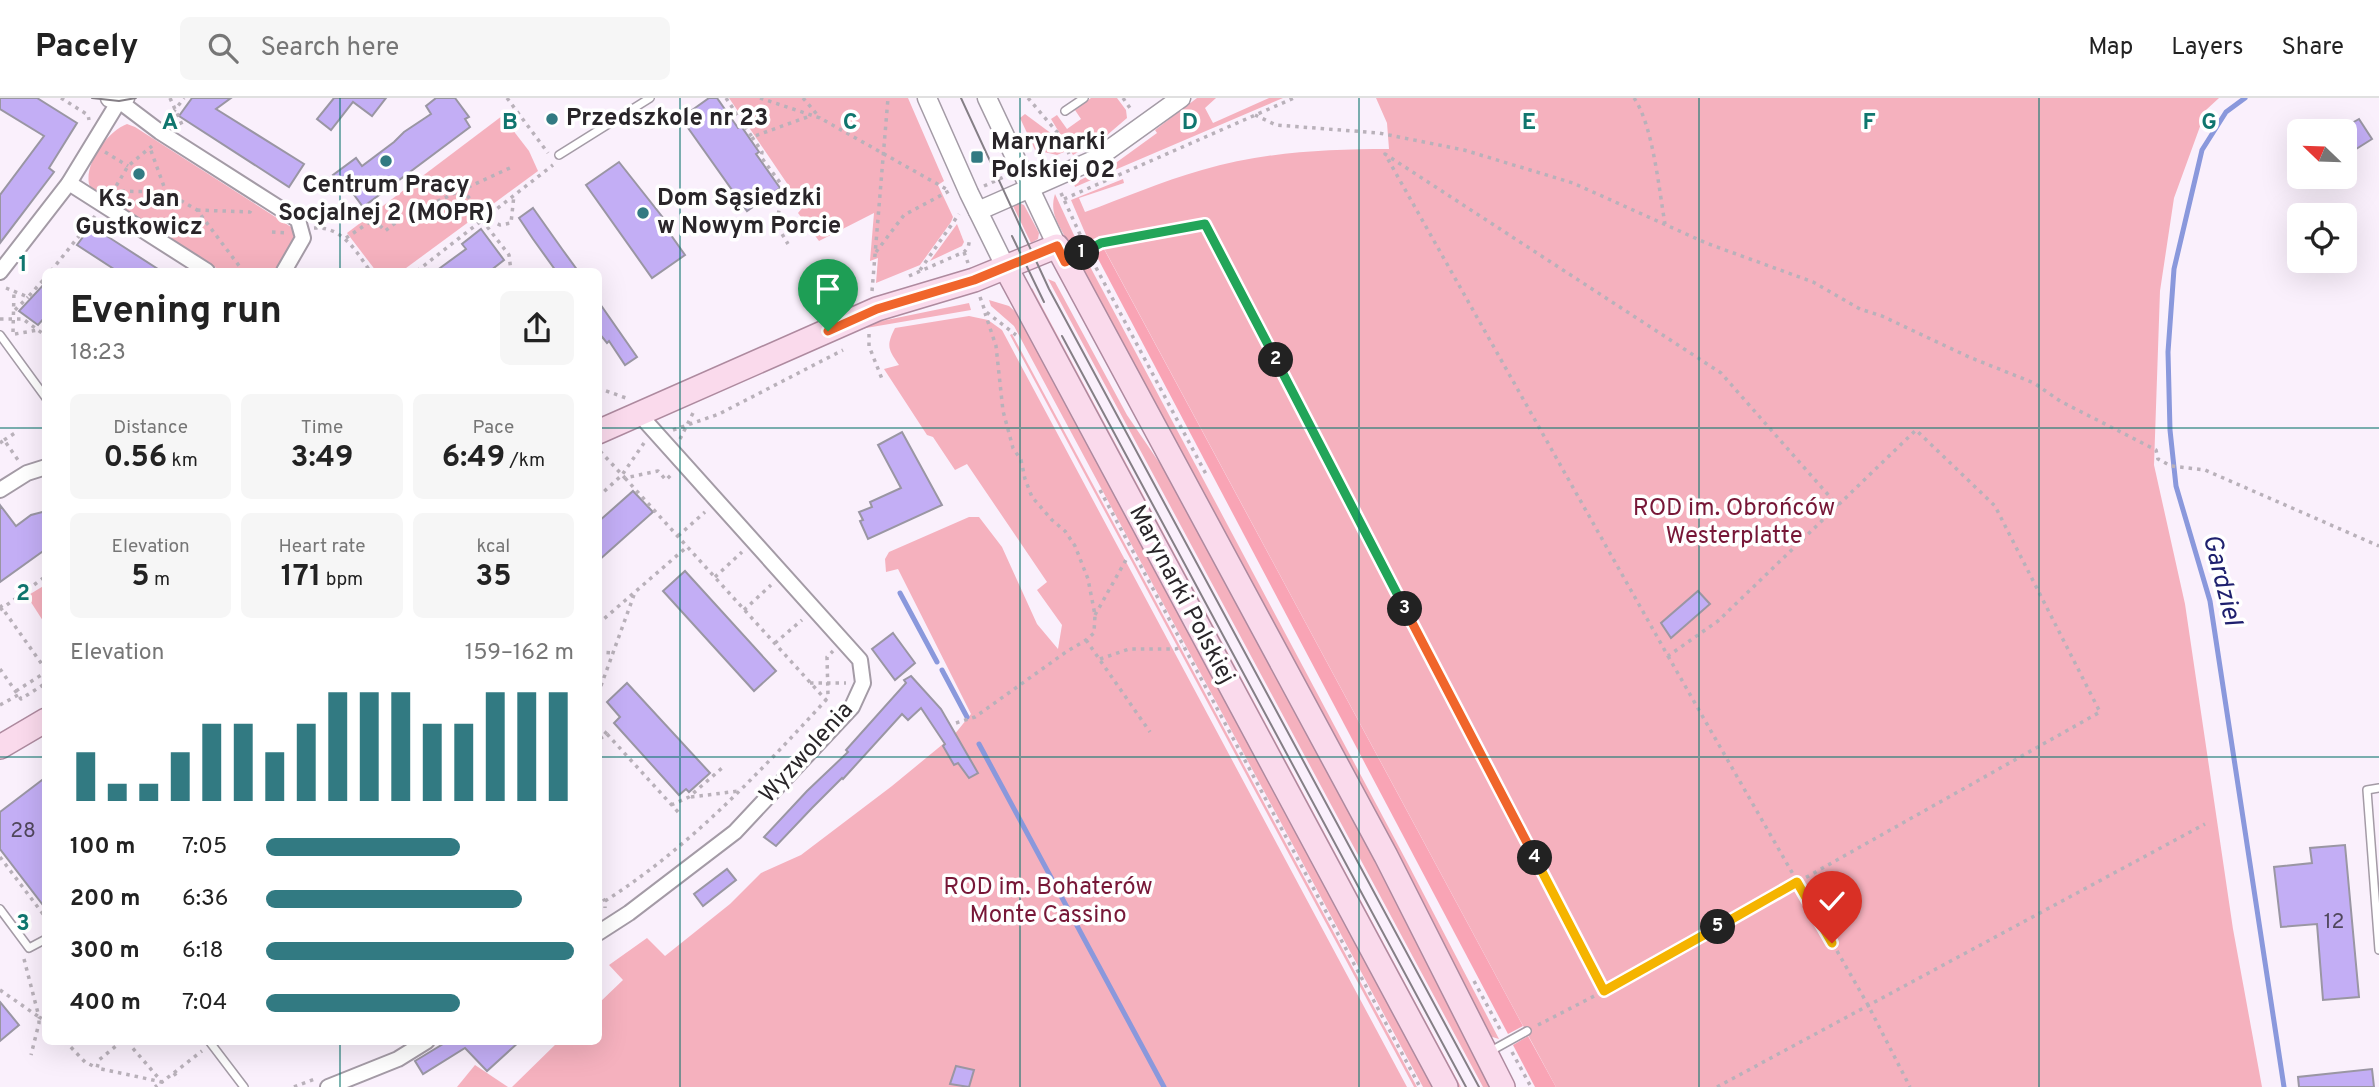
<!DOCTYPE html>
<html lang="en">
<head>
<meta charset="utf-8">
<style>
	body { margin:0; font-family:Overpass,sans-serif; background:#f6f6f6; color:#222; height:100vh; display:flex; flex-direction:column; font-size:26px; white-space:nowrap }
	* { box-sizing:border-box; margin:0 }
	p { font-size:23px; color:#767676 }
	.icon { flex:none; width:38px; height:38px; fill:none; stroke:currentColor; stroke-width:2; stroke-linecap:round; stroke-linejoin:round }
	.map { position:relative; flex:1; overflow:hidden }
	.side { position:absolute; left:42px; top:170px; width:560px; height:777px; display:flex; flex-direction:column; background:#fff; border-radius:10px; box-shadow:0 7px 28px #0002 }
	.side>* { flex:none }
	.needle { width:46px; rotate:293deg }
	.fabs { position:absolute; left:2287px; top:21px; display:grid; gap:14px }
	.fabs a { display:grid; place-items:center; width:70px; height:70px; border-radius:10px; background:#fff; box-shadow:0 7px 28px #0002; font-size:35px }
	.pin { position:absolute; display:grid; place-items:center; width:60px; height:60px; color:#fff; margin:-72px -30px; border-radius:50% 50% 50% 0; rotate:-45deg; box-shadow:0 0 7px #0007 }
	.pin .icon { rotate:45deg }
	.km { position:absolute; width:35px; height:35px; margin:-18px; border-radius:50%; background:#222; color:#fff; font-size:19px; line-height:35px; text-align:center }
	.round { display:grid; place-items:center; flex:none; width:74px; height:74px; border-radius:10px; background:#f6f6f6 }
	.headline { display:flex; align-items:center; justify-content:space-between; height:119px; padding:0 28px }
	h1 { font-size:38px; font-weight:700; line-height:52px }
	.figures { display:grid; grid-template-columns:repeat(3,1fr); gap:10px; height:119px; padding:7px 28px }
	.figures div { display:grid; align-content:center; border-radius:10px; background:#f6f6f6; text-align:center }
	.figures b { font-size:30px; font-weight:700 }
	.figures small { font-size:19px; font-weight:400 }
	.figures p { font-size:19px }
	.chart { height:196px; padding:14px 28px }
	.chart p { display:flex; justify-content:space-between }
	.chart svg { width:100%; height:126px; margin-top:7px; stroke:#327a82; stroke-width:6 }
	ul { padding:0 28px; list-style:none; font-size:23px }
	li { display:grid; grid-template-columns:112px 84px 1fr; align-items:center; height:52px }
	li i { height:18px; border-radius:9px; background:#327a82 }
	header { display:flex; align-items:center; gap:42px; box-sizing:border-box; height:98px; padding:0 35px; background:#fff; border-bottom:2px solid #e0e0e0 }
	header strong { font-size:33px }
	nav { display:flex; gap:38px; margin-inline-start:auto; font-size:24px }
	.search { width:490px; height:63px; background:#f6f6f6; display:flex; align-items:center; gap:18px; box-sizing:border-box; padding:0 24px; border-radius:10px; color:#767676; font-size:26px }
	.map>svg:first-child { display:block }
	.green { fill:#f5b1be }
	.forest { fill:#f9a4b5 }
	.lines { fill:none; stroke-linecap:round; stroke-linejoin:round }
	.stream { stroke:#8a98dc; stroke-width:5 }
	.building { fill:#c3aef5; stroke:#9a96a3; stroke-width:2 }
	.service-casing { stroke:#a49ba6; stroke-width:10 }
	.minor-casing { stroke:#a49ba6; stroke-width:18 }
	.tertiary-casing { stroke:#a49ba6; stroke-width:21 }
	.primary-casing { stroke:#ae8a9f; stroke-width:26 }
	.path { stroke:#b9b1ba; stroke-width:3.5; stroke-dasharray:3.5 5; stroke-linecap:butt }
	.service { stroke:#fff; stroke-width:7 }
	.minor { stroke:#fff; stroke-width:14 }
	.tertiary { stroke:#fff; stroke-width:18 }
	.primary { stroke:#fadaec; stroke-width:23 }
	.tram { stroke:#857f86; stroke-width:2 }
	.split-1-casing { stroke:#fff; stroke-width:14 }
	.split-2-casing { stroke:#fff; stroke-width:14 }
	.split-3-casing { stroke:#fff; stroke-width:14 }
	.split-4-casing { stroke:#fff; stroke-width:14 }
	.split-5-casing { stroke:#fff; stroke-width:14 }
	.split-6-casing { stroke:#fff; stroke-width:14 }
	.split-1 { stroke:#f0652b; stroke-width:9 }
	.split-2 { stroke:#22a559; stroke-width:9 }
	.split-3 { stroke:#22a559; stroke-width:9 }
	.split-4 { stroke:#f0652b; stroke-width:9 }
	.split-5 { stroke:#f5b400; stroke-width:9 }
	.split-6 { stroke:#f5b400; stroke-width:9 }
	.grid { fill:none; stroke:#0f766e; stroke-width:2; stroke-opacity:0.55 }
	.poi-dot { fill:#327a82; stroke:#fff; stroke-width:2.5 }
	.labels { text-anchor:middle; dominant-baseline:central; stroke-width:7; stroke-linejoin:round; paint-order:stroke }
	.number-label { font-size:21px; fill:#50475c }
	.poi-label { font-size:24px; font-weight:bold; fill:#292529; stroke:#fff; text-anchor:start }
	.park-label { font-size:24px; fill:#771737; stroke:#fff }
	.street-label { font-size:24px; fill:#292529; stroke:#fff }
	.water-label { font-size:26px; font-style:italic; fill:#1e206e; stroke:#fff }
	.grid-label { font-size:23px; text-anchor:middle; font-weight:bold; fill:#0f766e; stroke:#fff; stroke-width:7; stroke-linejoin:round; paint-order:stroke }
</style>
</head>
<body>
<header>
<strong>Pacely</strong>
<div class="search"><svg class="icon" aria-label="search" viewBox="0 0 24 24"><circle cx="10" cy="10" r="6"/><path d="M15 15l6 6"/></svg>Search here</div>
<nav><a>Map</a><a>Layers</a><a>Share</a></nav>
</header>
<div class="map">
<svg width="2379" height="989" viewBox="0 0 2379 989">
	<rect width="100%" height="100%" fill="#faf0fc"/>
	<g class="green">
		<path d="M729,0H908L944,83L938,87L953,119L951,124L920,167L876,185L878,160L870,163L874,115L819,143L798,115L803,109Z"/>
		<path d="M1091,0H1117L1126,12L1127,20L1106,38L1073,57L1051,21L1057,17L1067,31L1081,21L1075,12Z"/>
		<path d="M1197,0H1216L1205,10L1213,25L1269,0H1283L1075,89L1074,85L1117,64L1157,35L1155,32Z"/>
		<path d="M1376,0H2219L2206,12L2174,100L2160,193L2154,367L2185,506L2233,831L2262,989H1556L1101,145L1098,140L1089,144L1071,102L1123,81L1124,85L1079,100L1085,114C1124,100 1162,83 1202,72C1263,54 1326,51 1389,51L1387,25Z"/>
		<path d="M1025,16L1056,39L1064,54L1057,57L1035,52L1020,20Z"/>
		<path d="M502,18L529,53L538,73L402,173H376L347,135Z"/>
		<path d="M127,26L135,29L291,129C301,145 287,159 278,173H221L90,89C82,69 107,33 127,26Z"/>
		<path d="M1055,96L1079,148H1072L1068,144C1059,127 1049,115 1055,96Z"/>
		<path d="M1019,105L1024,107L1039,135L1038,141L1031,145L1013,108Z"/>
		<path d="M957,126L964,144L962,148L930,163Z"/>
		<path d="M1086,161L1407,764L1499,941L1489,938L1083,174Z"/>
		<path d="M1048,181L1055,184L1127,317L1167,376L1354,722L1491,989H1483Z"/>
		<path d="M1032,190L1461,989H1456L1030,193Z"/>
		<path d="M989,202L1009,208L1018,216L1434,989H1423L1014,228L991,208Z"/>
		<path d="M969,205L971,212L866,230L846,237L867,226Z"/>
		<path d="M969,218L988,222L1002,232L1407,989H512L559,943H598L599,905L623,882L609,867L647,840L665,858L730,806L761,775L801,757L892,688L954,637L971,616L898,471L886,474L885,461L889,454L969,419H979L1002,449L1037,526L1058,551L1062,527L1037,492L1047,484L967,366L955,372L933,339L927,337L884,271L899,267C888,251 886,248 895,230Z"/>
		<path d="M1012,236L1417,989H1414L1010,237Z"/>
		<path d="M45,487V526L27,498Z"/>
		<path d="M475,967L508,989H457Z"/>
	</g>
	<g class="forest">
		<path d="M1104,151L1523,928L1508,936L1095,155Z"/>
		<path d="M1528,938L1556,989H1535L1513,947Z"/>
	</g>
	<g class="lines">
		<g class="stream">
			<path d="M2245,0L2226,14L2202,52L2174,171L2168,254L2170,332L2176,388L2210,503L2284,989"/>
			<path d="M900,495L937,564"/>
			<path d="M942,572L967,619"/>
			<path d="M979,646L1164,989"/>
		</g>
	</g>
	<g class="building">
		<path d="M0,0H37L77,25L49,70L54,74L0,145V97L44,38L0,11Z"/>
		<path d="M192,0H231L216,11L304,66L289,89L179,18Z"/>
		<path d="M334,0H386L372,18L353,4L331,32L317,21Z"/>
		<path d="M436,0H455L469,19L465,21L470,29L363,109L349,90L345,93L333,77L356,60L362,68L394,44L404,34L431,16L426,8Z"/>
		<path d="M709,0H717L738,30L741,28L759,54L756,56L780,90L747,113L681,20Z"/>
		<path d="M2359,21L2372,41L2345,58V29Z"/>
		<path d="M619,64L664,121L661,123L685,157L652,180L586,87Z"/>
		<path d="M533,110L562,151L578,173H556L533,141L519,120Z"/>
		<path d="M91,128L113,142L161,173H117L77,147Z"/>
		<path d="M481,131L504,162L490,173H436L466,151L462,146Z"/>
		<path d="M46,184V218L38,227L19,213Z"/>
		<path d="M598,203L637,259L625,267L609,243L607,245L598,234Z"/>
		<path d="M902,334L942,407L868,441L860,423L863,422L859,414L872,409L870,404L901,390L878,347Z"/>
		<path d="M633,393L653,414L598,463V424Z"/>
		<path d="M0,407L16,428L31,417L46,413V451L0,484Z"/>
		<path d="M685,473L776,573L754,593L663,493Z"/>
		<path d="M1698,493L1710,506L1671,540L1661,525Z"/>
		<path d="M893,535L915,565L895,582L872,551Z"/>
		<path d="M911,578L941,611L978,675L969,680L958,665L954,667L943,648L945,646L921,610L908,622L902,616L843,681L842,680L812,710L776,748L764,739L807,693L848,654L846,652L906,585L904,582Z"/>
		<path d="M627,585L710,675L689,694L686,691L679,697L614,625L620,619L607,604Z"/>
		<path d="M46,679V811L0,751V714Z"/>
		<path d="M2345,747L2359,899L2323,902L2317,826L2281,829L2274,769L2312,765L2310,750Z"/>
		<path d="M727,771L736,782L703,808L694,796Z"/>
		<path d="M0,904L19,927L0,943Z"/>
		<path d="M448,943H520L487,973L465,950L423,976L415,963Z"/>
		<path d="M956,968L974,972L969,989L950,986Z"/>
		<path d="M2372,971L2374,989H2299L2298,979Z"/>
	</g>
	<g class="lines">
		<defs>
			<g id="service">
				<path d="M1065,13L1084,0"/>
				<path d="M559,57L650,0"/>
				<path d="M1069,162L1101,145"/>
				<path d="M0,237L46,300"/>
				<path d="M2379,690L2367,692L2379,852"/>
				<path d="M0,811L29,850L46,841"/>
				<path d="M209,943L244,989"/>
				<path d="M1489,954L1527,933"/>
			</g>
			<g id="minor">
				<path d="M69,85L207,173"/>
				<path d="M0,174L69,85L119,3L160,34L298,122L303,140L284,173"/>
				<path d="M0,392L27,375L46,369"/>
				<path d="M598,835L629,815L735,734L852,609L863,585L860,562L639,316"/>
				<path d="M328,989L398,961L427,943"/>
			</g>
			<g id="tertiary">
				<path d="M110,0L119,3L125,0"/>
				<path d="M927,0L969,95L1006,170"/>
				<path d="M987,0L1057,148"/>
				<path d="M978,113L1096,61L1181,0"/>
			</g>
			<g id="primary">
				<path d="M1006,170L1446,989"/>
				<path d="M598,334L877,211L974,182L1057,148L1386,758L1503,989"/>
				<path d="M0,649L46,622"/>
			</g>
		</defs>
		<use href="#service" class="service-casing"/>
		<use href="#minor" class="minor-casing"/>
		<use href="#tertiary" class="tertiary-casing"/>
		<use href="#primary" class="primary-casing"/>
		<g class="path">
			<path d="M61,0L88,17L89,22"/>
			<path d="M170,0L183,29"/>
			<path d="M507,0L548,55"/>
			<path d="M726,0L752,39L810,18"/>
			<path d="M760,0L820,20L948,92"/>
			<path d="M803,0L820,20"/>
			<path d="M1028,0L1063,41L1069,56"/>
			<path d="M1123,0L1132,13"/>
			<path d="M1634,0C1653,27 1659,92 1665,126"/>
			<path d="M1255,17L1276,27L1379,35L1464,52L1573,85L1706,145L1813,184L1860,211L1882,218L1969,259L2034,285L2060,303L2156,352L2158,361L2171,368L2205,372L2379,448"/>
			<path d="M168,21L184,0"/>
			<path d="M752,39L762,54L761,59L784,90L776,126L788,146"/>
			<path d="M105,54L128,68"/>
			<path d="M984,88L1006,78"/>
			<path d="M462,91L485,120L500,127L511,125L514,97"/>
			<path d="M113,93L166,94L150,50"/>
			<path d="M166,94L197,112L243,173"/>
			<path d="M112,95L128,68L152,48"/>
			<path d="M1061,95L1083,143"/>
			<path d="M1064,101L1294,0"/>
			<path d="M197,112L250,114L252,110"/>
			<path d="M482,122L509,157L511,173"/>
			<path d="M314,130C342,128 356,153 370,173"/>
			<path d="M272,134L287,135"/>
			<path d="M346,140L374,121L385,133L403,119L512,69"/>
			<path d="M1114,143L1205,126L1604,893"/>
			<path d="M876,154L904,117L949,93"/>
			<path d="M964,154L968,165"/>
			<path d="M1092,162L1207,378"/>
			<path d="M920,172L959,116"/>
			<path d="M51,173L95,118"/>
			<path d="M97,173H99"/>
			<path d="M417,173L553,67"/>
			<path d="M909,178L964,154L968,150L970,140"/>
			<path d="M6,190L28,199L46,179"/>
			<path d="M872,193L888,0"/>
			<path d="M980,199L985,213L1016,237"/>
			<path d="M15,212L28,199"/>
			<path d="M0,221H23L46,238"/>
			<path d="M13,234L14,194"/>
			<path d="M15,236L38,232"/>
			<path d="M869,236V248L882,281"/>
			<path d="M598,290L626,300"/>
			<path d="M673,332L719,316L843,252"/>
			<path d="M680,341L694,313"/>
			<path d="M4,342L18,333"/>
			<path d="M0,345L4,342L18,362"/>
			<path d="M600,353L625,380L658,373L666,382L672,376"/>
			<path d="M625,380L826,602"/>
			<path d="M1100,392L1420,989"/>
			<path d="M598,399L622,377L644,345"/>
			<path d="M678,438L705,414"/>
			<path d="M715,479L742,454"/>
			<path d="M0,507L46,572"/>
			<path d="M0,512L46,478"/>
			<path d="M744,512L771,487"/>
			<path d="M1095,517L1127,460"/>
			<path d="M598,526L688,448"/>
			<path d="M1086,542L1150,634"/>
			<path d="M775,545L802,522"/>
			<path d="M598,554L613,555"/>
			<path d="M1668,558L1868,907L1910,989"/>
			<path d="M1100,561L1129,551H1176L1183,548"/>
			<path d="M0,571L21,601L46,585"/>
			<path d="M810,585H846"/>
			<path d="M16,593L46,574"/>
			<path d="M598,596L634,497"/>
			<path d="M0,607L18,597"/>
			<path d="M956,625L975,619L1066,554L1086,542L1094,535L1095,517L1088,481L1075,448L1065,433L1052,422L1032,399L1025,381L1021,362L1013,350L1003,313L996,248L985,215"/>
			<path d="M598,628L607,636L598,642"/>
			<path d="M607,636L679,715"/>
			<path d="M691,699L739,693"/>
			<path d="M671,707L689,699L722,670"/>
			<path d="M0,759L46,820"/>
			<path d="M598,794L605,803V810"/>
			<path d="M605,803C690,749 758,676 826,602L828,598L827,559L833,553"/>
			<path d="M24,861L39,919L46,923"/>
			<path d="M1474,883L1502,935"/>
			<path d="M0,892L39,919V925L31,957"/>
			<path d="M1538,927L1604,893L2100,614L1995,408L1916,332L1718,523L1668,558L1385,56L1721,275L1838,408"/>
			<path d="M65,943L85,964L97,970"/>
			<path d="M122,943L99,962L97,970L162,984L155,989"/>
			<path d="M130,943V947L162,984L202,953"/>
			<path d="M1512,954L1531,989"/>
			<path d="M174,975L179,982"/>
			<path d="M294,989L315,981"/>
			<path d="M1717,989L2205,726"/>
		</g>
		<use href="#service" class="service"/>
		<use href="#minor" class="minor"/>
		<use href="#tertiary" class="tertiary"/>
		<use href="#primary" class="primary"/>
		<g class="tram">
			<path d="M92,0L119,3L136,0"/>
			<path d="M961,0L1049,191L1479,989"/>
			<path d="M1012,138L1044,204"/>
			<path d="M1062,238L1466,989"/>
		</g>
	</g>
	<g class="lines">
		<defs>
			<path id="split-1" d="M828,233L877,211L974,182L1057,148L1065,164L1082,155"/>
			<path id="split-2" d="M1082,155L1101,145L1205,126L1276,262"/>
			<path id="split-3" d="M1276,262L1405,511"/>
			<path id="split-4" d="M1405,511L1535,760"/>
			<path id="split-5" d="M1535,760L1604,893L1718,829"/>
			<path id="split-6" d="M1718,829L1797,784L1832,845"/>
		</defs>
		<use href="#split-1" class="split-1-casing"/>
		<use href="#split-2" class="split-2-casing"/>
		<use href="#split-3" class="split-3-casing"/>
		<use href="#split-4" class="split-4-casing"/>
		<use href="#split-5" class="split-5-casing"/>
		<use href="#split-6" class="split-6-casing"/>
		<use href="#split-1" class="split-1"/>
		<use href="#split-2" class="split-2"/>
		<use href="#split-3" class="split-3"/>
		<use href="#split-4" class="split-4"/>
		<use href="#split-5" class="split-5"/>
		<use href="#split-6" class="split-6"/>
	</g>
	<path class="grid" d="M340,0V173M680,0V989M1020,0V989M1359,0V989M1699,0V989M2039,0V989M0,330H46M598,330H2379M0,659H46M598,659H2379M340,943V989"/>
	<g class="poi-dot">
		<circle cx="552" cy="21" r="7"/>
		<rect x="970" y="52" width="14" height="14" rx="3.5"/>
		<circle cx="386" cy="63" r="7"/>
		<circle cx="139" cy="76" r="7"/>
		<circle cx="643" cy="115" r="7"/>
	</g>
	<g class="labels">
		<g class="number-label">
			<text x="23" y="733">28</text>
			<text x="2334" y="824">12</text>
		</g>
		<g class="poi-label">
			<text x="566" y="21">Przedszkole nr 23</text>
			<text x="991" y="45">Marynarki<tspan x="991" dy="28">Polskiej 02</tspan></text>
			<text x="386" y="88" text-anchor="middle">Centrum Pracy<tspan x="386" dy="28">Socjalnej 2 (MOPR)</tspan></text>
			<text x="657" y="101">Dom Sąsiedzki<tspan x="657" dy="28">w Nowym Porcie</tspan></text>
			<text x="139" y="102" text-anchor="middle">Ks. Jan<tspan x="139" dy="28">Gustkowicz</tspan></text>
		</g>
		<g class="park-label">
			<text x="1734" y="411">ROD im. Obrońców<tspan x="1734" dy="28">Westerplatte</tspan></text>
			<text x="1048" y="790">ROD im. Bohaterów<tspan x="1048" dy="28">Monte Cassino</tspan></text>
		</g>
		<g class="street-label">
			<text transform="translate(1181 497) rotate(62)">Marynarki Polskiej</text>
			<text transform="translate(807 655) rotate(-48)">Wyzwolenia</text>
		</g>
		<g class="water-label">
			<text transform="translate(2221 482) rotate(76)">Gardziel</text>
		</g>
	</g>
	<g class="grid-label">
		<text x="170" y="31">A</text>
		<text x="510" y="31">B</text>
		<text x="850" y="31">C</text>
		<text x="1190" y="31">D</text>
		<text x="1529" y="31">E</text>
		<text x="1869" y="31">F</text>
		<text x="2209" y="31">G</text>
		<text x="23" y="173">1</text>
		<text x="23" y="502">2</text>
		<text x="23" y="832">3</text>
	</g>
</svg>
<div class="fabs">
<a><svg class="needle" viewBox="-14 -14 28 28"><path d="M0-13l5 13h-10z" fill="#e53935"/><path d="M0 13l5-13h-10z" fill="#767676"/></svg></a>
<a><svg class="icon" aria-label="locate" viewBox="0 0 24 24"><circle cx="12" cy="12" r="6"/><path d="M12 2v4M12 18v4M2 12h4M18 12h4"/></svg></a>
</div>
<div class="pin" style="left:828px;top:233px;background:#1e9e55"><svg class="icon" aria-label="arrive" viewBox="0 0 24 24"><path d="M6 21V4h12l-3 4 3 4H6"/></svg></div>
<div class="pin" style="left:1832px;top:845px;background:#d93025"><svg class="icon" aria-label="check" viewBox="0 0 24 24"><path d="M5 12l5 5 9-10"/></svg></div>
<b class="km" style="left:1082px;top:155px">1</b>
<b class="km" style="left:1276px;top:262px">2</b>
<b class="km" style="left:1405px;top:511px">3</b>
<b class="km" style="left:1535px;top:760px">4</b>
<b class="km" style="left:1718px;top:829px">5</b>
<section class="side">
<div class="headline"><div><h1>Evening run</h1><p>18:23</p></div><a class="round"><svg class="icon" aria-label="share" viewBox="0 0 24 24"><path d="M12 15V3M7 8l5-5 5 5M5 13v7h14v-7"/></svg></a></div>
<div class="figures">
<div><p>Distance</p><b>0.56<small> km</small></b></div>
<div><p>Time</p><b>3:49</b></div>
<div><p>Pace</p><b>6:49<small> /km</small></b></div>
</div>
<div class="figures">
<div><p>Elevation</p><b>5<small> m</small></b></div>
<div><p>Heart rate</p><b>171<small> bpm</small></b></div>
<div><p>kcal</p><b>35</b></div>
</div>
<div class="chart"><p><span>Elevation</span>159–162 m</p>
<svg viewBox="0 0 160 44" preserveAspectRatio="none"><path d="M5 44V27M15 44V38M25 44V38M35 44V27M45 44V17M55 44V17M65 44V27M75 44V17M85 44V6M95 44V6M105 44V6M115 44V17M125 44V17M135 44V6M145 44V6M155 44V6"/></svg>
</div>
<ul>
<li><b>100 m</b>7:05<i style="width:63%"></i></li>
<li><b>200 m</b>6:36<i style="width:83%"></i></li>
<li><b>300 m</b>6:18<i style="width:100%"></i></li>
<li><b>400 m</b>7:04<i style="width:63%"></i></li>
</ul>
</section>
</div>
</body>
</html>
